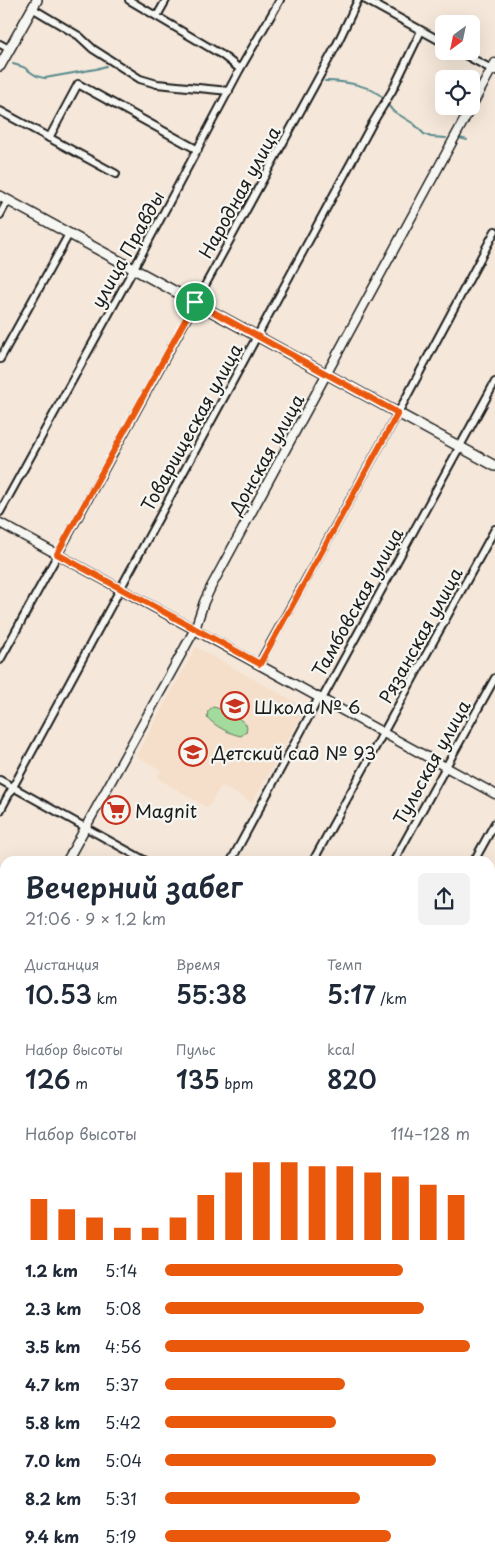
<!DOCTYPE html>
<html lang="ru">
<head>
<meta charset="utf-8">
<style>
	body { margin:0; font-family:"Playpen Sans",sans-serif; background:#f2f2f3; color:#1f2937; height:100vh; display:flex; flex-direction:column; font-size:19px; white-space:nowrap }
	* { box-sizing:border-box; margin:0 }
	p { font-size:16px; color:#747a83 }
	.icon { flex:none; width:28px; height:28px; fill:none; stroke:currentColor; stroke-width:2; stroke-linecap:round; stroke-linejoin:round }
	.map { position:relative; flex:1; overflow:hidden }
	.details { position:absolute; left:0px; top:856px; width:495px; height:706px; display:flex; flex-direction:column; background:#fff; border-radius:15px 15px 0 0; box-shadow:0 5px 20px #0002 }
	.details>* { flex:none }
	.needle { width:32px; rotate:213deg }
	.fabs { position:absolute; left:435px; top:15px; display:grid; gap:10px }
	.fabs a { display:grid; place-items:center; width:45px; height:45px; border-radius:8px; background:#fff; box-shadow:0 5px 20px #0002; font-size:25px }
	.pin { position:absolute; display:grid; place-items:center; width:42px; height:42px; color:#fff; margin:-21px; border:2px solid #fff; border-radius:50%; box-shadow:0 1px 5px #0007 }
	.round { display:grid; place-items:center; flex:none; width:52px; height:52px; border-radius:8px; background:#f2f2f3 }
	.overview { display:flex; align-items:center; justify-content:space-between; height:85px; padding:0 25px }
	h1 { font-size:28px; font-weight:600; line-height:38px }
	.stats { display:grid; grid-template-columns:repeat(3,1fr); gap:8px; height:85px; padding:5px 25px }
	.stats div { display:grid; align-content:center }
	.stats b { font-size:25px; font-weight:600 }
	.stats small { font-size:14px; font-weight:400 }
	.stats p { font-size:14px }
	.chart { height:140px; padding:10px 25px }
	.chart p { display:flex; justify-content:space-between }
	.chart svg { width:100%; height:90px; margin-top:5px; stroke:#ea580c; stroke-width:6 }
	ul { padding:0 25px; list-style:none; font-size:16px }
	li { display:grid; grid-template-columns:80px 60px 1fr; align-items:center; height:38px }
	li i { height:12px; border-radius:6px; background:#ea580c }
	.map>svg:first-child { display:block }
	.built { fill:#f5dfca }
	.green { fill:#a3da9d; stroke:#607b5c }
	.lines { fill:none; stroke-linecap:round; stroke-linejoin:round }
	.stream { stroke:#59898d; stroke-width:2 }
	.minor-casing { stroke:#1c1c1c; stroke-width:10 }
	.tertiary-casing { stroke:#1c1c1c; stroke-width:11 }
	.secondary-casing { stroke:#1c1c1c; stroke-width:12 }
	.minor { stroke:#f6f6f2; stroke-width:6 }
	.tertiary { stroke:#f6f6f2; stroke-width:8 }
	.secondary { stroke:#f6f6f2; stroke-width:9 }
	.route-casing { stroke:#fff; stroke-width:10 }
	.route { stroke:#ea580c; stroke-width:6 }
	.labels { text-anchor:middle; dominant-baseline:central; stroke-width:4.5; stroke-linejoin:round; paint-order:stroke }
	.street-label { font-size:18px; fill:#1c1c1c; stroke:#f6f6f2 }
	.poi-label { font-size:18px; fill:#1c1c1c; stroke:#f6f6f2; text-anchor:start }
</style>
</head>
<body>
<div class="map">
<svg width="495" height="1562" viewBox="0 0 495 1562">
	<rect width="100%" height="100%" fill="#f5e8da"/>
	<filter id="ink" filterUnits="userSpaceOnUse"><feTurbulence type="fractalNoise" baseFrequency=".02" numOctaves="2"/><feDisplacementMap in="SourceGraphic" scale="10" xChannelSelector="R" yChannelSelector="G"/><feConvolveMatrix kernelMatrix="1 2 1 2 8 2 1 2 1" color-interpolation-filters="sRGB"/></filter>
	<g filter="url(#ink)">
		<g class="built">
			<path d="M196,647L306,708L252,803L224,787L220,788L208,808L157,778L161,770L136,756Z"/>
			<path d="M490,1435L495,1437V1536L490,1538Z"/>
			<path d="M333,1558H398L407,1562H331Z"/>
		</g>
		<g class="green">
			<path d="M213,707C224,709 240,717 247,726L246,732L241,736C230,734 214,726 207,717L208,711Z"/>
			<path d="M490,1323L495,1326V1362L490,1359Z"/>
		</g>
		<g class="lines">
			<g class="stream">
				<path d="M13,64C17,65 22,66 25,68C32,73 36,77 45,78L96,69L106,66"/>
				<path d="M325,81C343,81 373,85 385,100"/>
				<path d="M387,104L393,111L414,124L424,134L431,137L446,138"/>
				<path d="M460,138L467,140"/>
			</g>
			<defs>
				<g id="minor">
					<path d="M129,0L222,55L240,69"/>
					<path d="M366,0L444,43"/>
					<path d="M32,8L79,36L93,49L140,79L157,84L229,91"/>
					<path d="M157,16L166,0"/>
					<path d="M0,44L9,49"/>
					<path d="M458,51L495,71"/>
					<path d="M0,111L116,174"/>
					<path d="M49,138L78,84L198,150"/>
					<path d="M0,215L8,200"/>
					<path d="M0,359L69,234"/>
					<path d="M0,512L139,259L240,69L280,0"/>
					<path d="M0,660L336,46L358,0"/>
					<path d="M259,664L398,413L495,231"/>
					<path d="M0,780L146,861"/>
					<path d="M0,811L372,124L392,91L421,31"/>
					<path d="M231,861L313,709L317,701L322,699L495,382"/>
					<path d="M313,861L495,529"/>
					<path d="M394,861L495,678"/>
					<path d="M474,861L495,823"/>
					<path d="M490,980L495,970"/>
					<path d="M490,1056L495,1059"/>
					<path d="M0,1167L5,1158"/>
					<path d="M0,1181L5,1198"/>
					<path d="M0,1220L5,1223"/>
					<path d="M0,1439L5,1430"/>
					<path d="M421,1558L429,1562"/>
				</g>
				<g id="tertiary">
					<path d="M0,523L495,794"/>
					<path d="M67,861L195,629L204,602L211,587L495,63"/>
					<path d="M0,981L5,972"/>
					<path d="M490,1084L495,1076"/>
					<path d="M225,1562L227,1558"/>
					<path d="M231,1562L234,1558"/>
				</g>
				<g id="secondary">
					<path d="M0,66L37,0"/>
					<path d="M0,196L495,466"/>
					<path d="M0,1036L5,1039"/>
					<path d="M0,1044L5,1047"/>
					<path d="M490,1288L495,1292"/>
					<path d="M490,1314L495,1317"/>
					<path d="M0,1511L5,1514"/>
					<path d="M75,1558L83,1562"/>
				</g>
			</defs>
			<use href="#minor" class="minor-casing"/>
			<use href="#tertiary" class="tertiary-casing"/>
			<use href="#secondary" class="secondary-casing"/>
			<use href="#minor" class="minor"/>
			<use href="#tertiary" class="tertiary"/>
			<use href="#secondary" class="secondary"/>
		</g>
	</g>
	<g class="lines" filter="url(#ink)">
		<defs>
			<path id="route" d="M195,302L398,413L260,664L57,554Z"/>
		</defs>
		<use href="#route" class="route-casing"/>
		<use href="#route" class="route"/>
	</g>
	<defs>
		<symbol id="school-ring" viewBox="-11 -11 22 22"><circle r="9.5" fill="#f6f6f2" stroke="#c8321e" stroke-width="1.5"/><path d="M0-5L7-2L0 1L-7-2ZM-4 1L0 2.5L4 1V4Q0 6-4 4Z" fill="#c8321e"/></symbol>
		<symbol id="supermarket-ring" viewBox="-11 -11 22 22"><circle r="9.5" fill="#f6f6f2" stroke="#c8321e" stroke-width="1.5"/><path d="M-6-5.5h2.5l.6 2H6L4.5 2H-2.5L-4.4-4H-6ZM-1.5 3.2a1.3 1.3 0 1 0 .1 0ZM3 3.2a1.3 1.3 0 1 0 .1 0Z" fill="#c8321e"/></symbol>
	</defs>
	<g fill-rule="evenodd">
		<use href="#school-ring" x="219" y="690" width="32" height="32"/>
		<use href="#school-ring" x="177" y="736" width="32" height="32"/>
		<use href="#supermarket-ring" x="100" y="794" width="32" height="32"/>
	</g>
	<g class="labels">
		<g class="street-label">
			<text transform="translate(239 192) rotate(-61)">Народная улица</text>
			<text transform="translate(127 249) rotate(-61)">улица Правды</text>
			<text transform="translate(191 427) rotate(-61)">Товарищеская улица</text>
			<text transform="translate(266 454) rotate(-61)">Донская улица</text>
			<text transform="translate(357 602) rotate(-61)">Тамбовская улица</text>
			<text transform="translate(420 635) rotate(-61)">Рязанская улица</text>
			<text transform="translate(431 762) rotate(-61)">Тульская улица</text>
		</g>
		<g class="poi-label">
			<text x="254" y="706">Школа № 6</text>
			<text x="212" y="752">Детский сад № 93</text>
			<text x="135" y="810">Magnit</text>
		</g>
	</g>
</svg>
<div class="fabs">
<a><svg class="needle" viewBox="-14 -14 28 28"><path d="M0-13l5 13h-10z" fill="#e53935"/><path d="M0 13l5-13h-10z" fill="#747a83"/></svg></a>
<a><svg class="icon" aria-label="locate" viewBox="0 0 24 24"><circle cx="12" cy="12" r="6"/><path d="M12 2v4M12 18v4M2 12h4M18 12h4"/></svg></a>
</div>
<div class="pin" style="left:195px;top:302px;background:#1e9e55"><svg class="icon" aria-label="arrive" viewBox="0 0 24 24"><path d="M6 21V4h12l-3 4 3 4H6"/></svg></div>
<section class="details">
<div class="overview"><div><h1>Вечерний забег</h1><p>21:06 · 9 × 1.2 km</p></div><a class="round"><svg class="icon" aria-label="share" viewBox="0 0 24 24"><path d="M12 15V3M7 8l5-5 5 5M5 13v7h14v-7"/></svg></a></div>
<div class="stats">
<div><p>Дистанция</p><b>10.53<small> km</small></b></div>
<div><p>Время</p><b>55:38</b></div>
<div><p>Темп</p><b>5:17<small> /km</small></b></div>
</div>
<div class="stats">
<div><p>Набор высоты</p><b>126<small> m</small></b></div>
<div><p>Пульс</p><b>135<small> bpm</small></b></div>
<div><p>kcal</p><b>820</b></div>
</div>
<div class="chart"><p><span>Набор высоты</span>114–128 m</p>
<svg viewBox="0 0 160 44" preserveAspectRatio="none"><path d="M5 44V24M15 44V29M25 44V33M35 44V38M45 44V38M55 44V33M65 44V22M75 44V11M85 44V6M95 44V6M105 44V8M115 44V8M125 44V11M135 44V13M145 44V17M155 44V22"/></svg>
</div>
<ul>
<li><b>1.2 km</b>5:14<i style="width:78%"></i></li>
<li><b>2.3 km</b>5:08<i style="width:85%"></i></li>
<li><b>3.5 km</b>4:56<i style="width:100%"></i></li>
<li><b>4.7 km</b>5:37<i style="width:59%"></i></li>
<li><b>5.8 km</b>5:42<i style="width:56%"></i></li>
<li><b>7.0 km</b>5:04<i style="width:89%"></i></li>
<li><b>8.2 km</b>5:31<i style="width:64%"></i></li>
<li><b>9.4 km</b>5:19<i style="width:74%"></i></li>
</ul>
</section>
</div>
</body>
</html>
